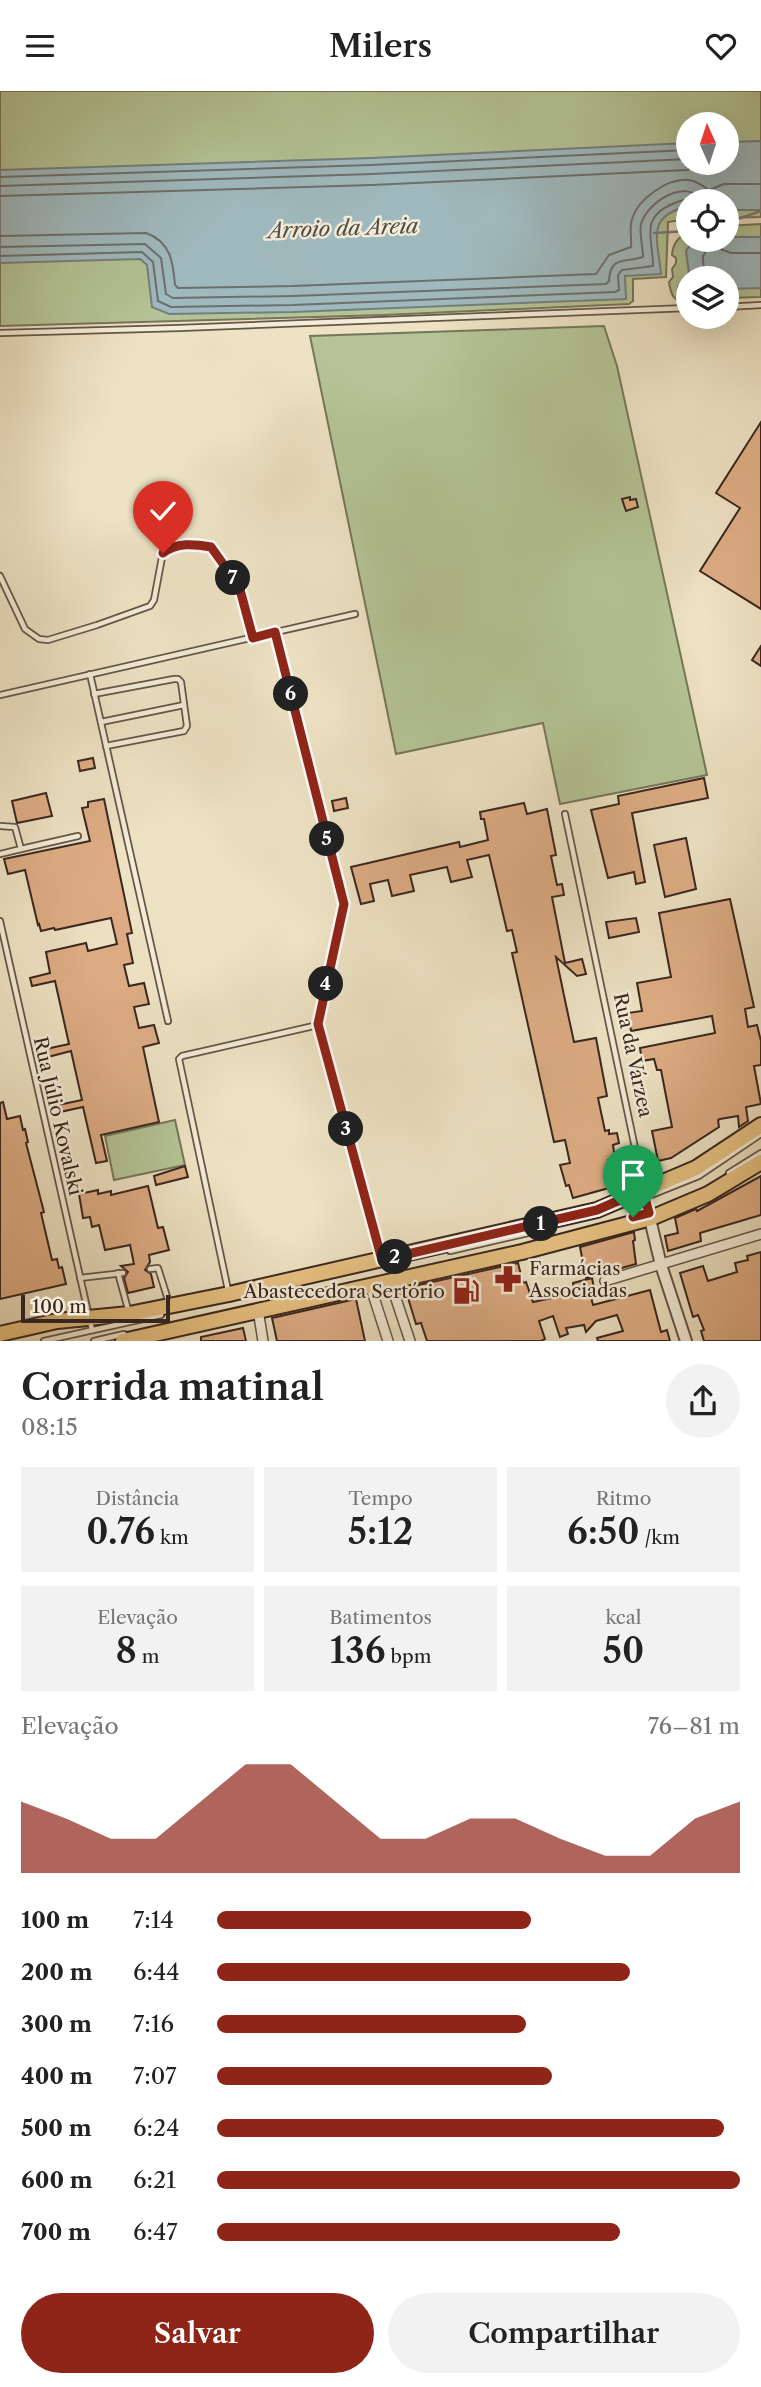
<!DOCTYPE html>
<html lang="pt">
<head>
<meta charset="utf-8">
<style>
	body { margin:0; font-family:"Libre Caslon Text",serif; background:#f2f2f2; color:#222; height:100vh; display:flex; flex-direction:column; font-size:26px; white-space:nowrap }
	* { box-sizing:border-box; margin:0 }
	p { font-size:23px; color:#767676 }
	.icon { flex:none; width:38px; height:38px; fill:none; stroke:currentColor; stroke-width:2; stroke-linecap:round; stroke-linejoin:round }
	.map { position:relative; height:1250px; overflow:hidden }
	.drawer { display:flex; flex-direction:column; background:#fff; flex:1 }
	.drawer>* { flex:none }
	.needle { width:46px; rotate:357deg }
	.tools { position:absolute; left:676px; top:21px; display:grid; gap:14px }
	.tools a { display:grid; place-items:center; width:63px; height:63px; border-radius:50%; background:#fff; box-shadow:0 7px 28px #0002; font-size:35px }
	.scale { position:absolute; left:21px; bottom:18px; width:149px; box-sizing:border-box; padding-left:7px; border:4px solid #39271f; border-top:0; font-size:19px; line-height:24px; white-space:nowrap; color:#39271f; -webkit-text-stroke:5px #f3ecd8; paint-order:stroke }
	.pin { position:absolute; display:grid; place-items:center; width:60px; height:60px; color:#fff; margin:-72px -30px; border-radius:50% 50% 50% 0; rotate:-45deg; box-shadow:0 0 7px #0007 }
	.pin .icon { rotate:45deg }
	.km { position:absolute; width:35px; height:35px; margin:-18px; border-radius:50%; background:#222; color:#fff; font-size:19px; line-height:35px; text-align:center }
	.round { display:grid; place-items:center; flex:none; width:74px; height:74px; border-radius:37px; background:#f2f2f2 }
	.head { display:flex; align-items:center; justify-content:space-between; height:119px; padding:0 21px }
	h1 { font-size:38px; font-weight:600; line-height:52px }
	.stats { display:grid; grid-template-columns:repeat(3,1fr); gap:10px; height:119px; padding:7px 21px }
	.stats div { display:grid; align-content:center; border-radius:0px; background:#f2f2f2; text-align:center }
	.stats b { font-size:35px; font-weight:600 }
	.stats small { font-size:19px; font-weight:400 }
	.stats p { font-size:19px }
	.chart { height:196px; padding:14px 21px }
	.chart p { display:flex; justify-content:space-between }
	.chart svg { width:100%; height:126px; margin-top:7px; fill:#8f2418; opacity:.7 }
	.primary-button { display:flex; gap:14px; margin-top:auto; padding:14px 21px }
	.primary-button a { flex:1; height:80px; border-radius:42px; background:#8f2418; color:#fff; font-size:28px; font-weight:600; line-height:80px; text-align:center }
	.primary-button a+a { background:#f2f2f2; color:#222 }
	ul { padding:0 21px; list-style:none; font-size:23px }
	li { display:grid; grid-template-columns:112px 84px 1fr; align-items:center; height:52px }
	li i { height:18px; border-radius:9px; background:#8f2418 }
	header { display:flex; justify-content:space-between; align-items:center; height:91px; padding:0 21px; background:#fff; font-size:32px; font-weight:600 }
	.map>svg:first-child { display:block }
	.green { fill:#b4c496; stroke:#76765a; stroke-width:2; fill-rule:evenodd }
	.water { fill:#9fbabf; stroke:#767f7f; stroke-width:2 }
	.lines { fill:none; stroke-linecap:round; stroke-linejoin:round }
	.shore { stroke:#6c706f; stroke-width:2 }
	.stream { stroke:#767f7f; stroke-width:2.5 }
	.building { fill:#ddac84; stroke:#39271f; stroke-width:2 }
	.service-casing { stroke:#665648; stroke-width:8 }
	.minor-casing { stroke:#665648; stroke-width:12 }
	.tertiary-casing { stroke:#665648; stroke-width:14 }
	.primary-casing { stroke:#39271f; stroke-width:18 }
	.service { stroke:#f3ecd8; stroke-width:4.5 }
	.minor { stroke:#f3ecd8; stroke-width:9 }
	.tertiary { stroke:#f3ecd8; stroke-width:10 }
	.primary { stroke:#e6c182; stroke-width:14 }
	.route-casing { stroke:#fff; stroke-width:14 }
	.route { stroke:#8f2418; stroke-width:9 }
	.labels { text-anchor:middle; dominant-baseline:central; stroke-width:5; stroke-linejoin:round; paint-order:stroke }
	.street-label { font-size:19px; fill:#39271f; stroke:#f3ecd8 }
	.poi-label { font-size:19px; fill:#39271f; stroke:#f3ecd8; text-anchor:start }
	.water-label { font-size:21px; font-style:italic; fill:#524c47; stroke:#f3ecd8 }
</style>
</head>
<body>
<header><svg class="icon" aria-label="menu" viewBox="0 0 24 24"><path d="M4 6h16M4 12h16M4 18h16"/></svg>Milers<svg class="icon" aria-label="heart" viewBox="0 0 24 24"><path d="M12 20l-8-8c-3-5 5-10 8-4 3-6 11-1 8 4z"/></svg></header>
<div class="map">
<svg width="761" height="1250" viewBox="0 0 761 1250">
	<rect width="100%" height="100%" fill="#ede2c3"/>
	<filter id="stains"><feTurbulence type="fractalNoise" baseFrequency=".00286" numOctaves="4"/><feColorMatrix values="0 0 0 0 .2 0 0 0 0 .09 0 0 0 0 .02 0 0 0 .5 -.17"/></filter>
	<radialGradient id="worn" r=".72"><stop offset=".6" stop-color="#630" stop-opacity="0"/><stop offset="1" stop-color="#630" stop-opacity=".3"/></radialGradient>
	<g class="green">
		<path d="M0,0H761V126L726,127V110H688V128L668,131L666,186L633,188V210L629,213L384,224L0,235ZM688,33H726V72H688Z"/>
		<path d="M761,133V206L726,207V187H688V211C673,211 671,204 669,191L673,186L672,178L676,172V167L672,164C673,152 678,147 688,140V149H726V135Z"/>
		<path d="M604,235L617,275L707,684L560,713L543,632L396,663L310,245Z"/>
		<path d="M175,1029L185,1074L114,1089L105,1045Z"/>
	</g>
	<g class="water">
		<path d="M761,50V119H726V110H688V115C645,126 658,148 661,183L625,185L626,208L293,221L169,223L152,216L147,174L140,168L0,172V79L371,67L688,52V72H726V51Z"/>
		<path d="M726,146H761V197L726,198V187H688V204L684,205L678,195L686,190L685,186L689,182L686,160C695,145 710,149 726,149Z"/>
	</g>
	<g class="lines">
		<g class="shore">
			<path d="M0,86L371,74L688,59"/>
			<path d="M0,95L372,83L688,68"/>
			<path d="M0,105L372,94L687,79L705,72"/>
			<path d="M0,145L146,142C171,151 173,171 175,194L178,197L293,195L596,183L609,164L631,156C632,147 629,137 632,128C638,108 667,87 689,89C697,90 703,95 709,99L724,93H761"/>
			<path d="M0,156L145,153L161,167L166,203L173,207L293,205L606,193L609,190C610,164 626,172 643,166C643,156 639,143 641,133C647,111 687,86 702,110"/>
			<path d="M0,165L142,161L153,171L158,210L171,216L293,214L615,201L619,199L618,184L622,179L653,175C653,148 640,128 670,114C678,111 684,107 692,110"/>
			<path d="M704,187L703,165L710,154L731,162H761"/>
		</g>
		<g class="stream">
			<path d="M726,132L761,120"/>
			<path d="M654,142L688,140"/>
		</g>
	</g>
	<g class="building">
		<path d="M761,331V518L700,480L740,417L716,402Z"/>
		<path d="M630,406V409L636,408L638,416L626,420L622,408Z"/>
		<path d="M761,555V575L752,569Z"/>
		<path d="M93,667L95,677L80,680L78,670Z"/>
		<path d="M704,687L708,707L632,722L645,791L636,793L634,781L608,787L591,719L619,713L618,705Z"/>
		<path d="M46,702L52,725L17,732L12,710Z"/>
		<path d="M346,707L348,717L334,720L332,710Z"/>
		<path d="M104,708L132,842L127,843L133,872L124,874L129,895L144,892L149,913L134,916L139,937L154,934L159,952L143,956L159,1031L101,1044L107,1070L96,1072L83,1016L60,1021L58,1014L82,1009L71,960L48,966L46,958L69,953L55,890L32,895L30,887L50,882L46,861L86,852L88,860L117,853L111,827L55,839L54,837L41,840L39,833L38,834L25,779L8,783L4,768L90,750L82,717L88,716V711Z"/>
		<path d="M524,712L527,723L547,718L556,764L551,765L557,794L562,793L564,804L552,806L565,872L582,868L586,883L577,885L556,866L566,914L574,951L596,947L607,1005L598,1007L605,1040L609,1039V1043L617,1042L619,1052L613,1054L615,1067L608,1069L616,1095L573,1107L569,1094L566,1095L560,1074L570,1072L565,1049L554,1051L512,862L517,861L512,839L507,840L489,764L467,769L472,786L451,791L447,776L410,784L414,800L392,805L388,789L370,793L374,810L361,813L351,776L459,751L460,756L488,749L484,728H481L480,721Z"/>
		<path d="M686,747L696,798L665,806L654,754Z"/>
		<path d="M730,808L754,916L745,918L748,936L757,934L761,950V974L754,975L761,1013L746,1016L748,1030L739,1036L738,1025L720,1028L718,1029L719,1036L671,1067L658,1070L652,1040L672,1036L661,979H657L654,968L642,970L640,957L715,942L712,925L631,940L628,922L642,920L637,892L671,886L659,822Z"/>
		<path d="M636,827L639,841L609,847L606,831Z"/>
		<path d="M3,1011L7,1028L20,1025L23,1039L25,1038L28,1051L26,1052L44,1121L41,1122L52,1169L57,1168L59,1177L62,1176L66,1193L0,1208V1012Z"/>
		<path d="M185,1075L188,1086L156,1094L154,1085Z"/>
		<path d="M761,1085V1124L700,1142L701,1150L668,1160L665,1145L678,1142L675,1127L696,1118L697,1120Z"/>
		<path d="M148,1095L158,1137L163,1136L169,1159L149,1164L150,1171L145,1179L151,1183L154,1196L128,1202L124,1187L128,1181L121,1175L134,1173L130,1154L105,1159L99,1134L92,1136L90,1126L83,1127L79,1103L98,1099V1103L111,1100V1104Z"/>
		<path d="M634,1141L635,1149L633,1150L636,1173L586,1187L580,1156Z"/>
		<path d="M761,1161V1250H704L701,1240L704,1239L698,1224L693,1226L680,1182L703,1175L708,1190L737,1181L735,1172L748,1169L747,1165Z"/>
		<path d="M518,1172L523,1192L526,1191L533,1211L575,1202L573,1192L592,1187L594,1197L589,1198L593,1214L650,1199L661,1241L667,1239L670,1250H598L597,1247L623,1240L617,1224L596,1230L586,1241L584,1234L566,1237L568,1243L560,1246L553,1225L539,1230L545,1248L541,1250H427L421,1232L416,1233L405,1197Z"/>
		<path d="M356,1208L365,1250H277L272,1227Z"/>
		<path d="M243,1237L246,1250H201V1246Z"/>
	</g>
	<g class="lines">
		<defs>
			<g id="service">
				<path d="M726,216L761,214"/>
				<path d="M0,242L179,237L688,217"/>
				<path d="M0,485L25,538L39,548L48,549L97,534L150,515L154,509L163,461L187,452L210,455L239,495L253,546"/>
				<path d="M90,583L168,930"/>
				<path d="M94,603L174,588H178L181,591L187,635L184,640L106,655"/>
				<path d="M0,604L355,523"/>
				<path d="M101,631L184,614"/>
				<path d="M565,723L643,1095"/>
				<path d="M0,735L15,736L21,758L0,763"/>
				<path d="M21,758L78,745"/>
				<path d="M0,830L92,1239"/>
				<path d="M318,934L381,1165"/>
				<path d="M729,1082L761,1062"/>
				<path d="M629,1113L699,1085L761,1043"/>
				<path d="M450,1160L541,1139"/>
				<path d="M150,1178L158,1177L169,1212"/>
				<path d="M118,1182L129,1222"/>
				<path d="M80,1187L123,1182"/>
				<path d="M228,1199L179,968L182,965L318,934L344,813L275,541"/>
				<path d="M44,1250L161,1224"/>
				<path d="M94,1250L124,1243"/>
			</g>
			<g id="minor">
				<path d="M390,1190L410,1250"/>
				<path d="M605,1190L761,1143"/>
				<path d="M370,1194L388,1250"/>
				<path d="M258,1219L263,1250"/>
			</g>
			<path id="tertiary" d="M643,1099L661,1174L686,1250"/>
			<g id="primary">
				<path d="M0,1243L57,1230L129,1223L229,1203L597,1119L696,1077L761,1034"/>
				<path d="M123,1250L522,1161L651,1127L708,1103L761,1071"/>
			</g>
		</defs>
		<use href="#service" class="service-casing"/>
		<use href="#minor" class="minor-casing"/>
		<use href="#tertiary" class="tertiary-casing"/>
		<use href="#primary" class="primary-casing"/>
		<use href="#service" class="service"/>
		<use href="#minor" class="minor"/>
		<use href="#tertiary" class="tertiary"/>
		<use href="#primary" class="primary"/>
	</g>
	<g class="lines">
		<defs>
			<path id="route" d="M163,462C177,451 194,453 211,456L239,495L253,547L275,541L344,813L318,933L382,1169L597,1119L643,1099L649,1122L633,1126"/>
		</defs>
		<use href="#route" class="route-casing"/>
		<use href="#route" class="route"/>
	</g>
	<defs>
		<symbol id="pharmacy-bare" viewBox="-9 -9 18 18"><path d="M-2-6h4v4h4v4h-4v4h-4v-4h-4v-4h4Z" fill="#8f2418" stroke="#f3ecd8" stroke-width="2.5" paint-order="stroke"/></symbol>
		<symbol id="fuel-bare" viewBox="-9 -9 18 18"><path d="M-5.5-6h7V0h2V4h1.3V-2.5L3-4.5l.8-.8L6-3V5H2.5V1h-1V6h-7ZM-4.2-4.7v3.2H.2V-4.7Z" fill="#8f2418" stroke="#f3ecd8" stroke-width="2.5" paint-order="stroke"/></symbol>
	</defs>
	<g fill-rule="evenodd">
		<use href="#pharmacy-bare" x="489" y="1169" width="38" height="38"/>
		<use href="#fuel-bare" x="447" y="1181" width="38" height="38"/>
	</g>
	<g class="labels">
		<g class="street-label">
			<text transform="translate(633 964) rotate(78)">Rua da Várzea</text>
			<text transform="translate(58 1025) rotate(77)">Rua Júlio Kovalski</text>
		</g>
		<g class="poi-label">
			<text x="529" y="1177">Farmácias<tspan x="529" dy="22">Associadas</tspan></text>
			<text x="445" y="1200" text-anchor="end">Abastecedora Sertório</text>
		</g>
		<g class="water-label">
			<text transform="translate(343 137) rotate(-2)">Arroio da Areia</text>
		</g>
	</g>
	<rect width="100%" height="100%" filter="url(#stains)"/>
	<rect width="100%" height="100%" fill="url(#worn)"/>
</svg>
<div class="tools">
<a><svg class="needle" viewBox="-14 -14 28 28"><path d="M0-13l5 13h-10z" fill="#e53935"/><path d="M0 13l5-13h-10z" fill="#767676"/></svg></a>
<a><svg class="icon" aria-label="locate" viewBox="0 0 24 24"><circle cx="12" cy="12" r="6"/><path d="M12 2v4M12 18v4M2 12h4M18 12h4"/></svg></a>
<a><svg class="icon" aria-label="layers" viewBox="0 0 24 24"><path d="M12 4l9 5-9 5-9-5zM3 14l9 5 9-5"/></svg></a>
</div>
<div class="scale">100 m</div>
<div class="pin" style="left:633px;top:1126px;background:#1e9e55"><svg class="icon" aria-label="arrive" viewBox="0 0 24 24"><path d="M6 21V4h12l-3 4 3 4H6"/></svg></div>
<div class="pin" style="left:163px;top:462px;background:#d93025"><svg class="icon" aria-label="check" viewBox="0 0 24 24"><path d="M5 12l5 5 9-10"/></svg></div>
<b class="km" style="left:541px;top:1133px">1</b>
<b class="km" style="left:395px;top:1166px">2</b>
<b class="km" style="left:346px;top:1038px">3</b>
<b class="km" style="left:326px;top:893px">4</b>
<b class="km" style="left:327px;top:748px">5</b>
<b class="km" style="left:291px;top:603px">6</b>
<b class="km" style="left:233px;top:487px">7</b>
</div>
<section class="drawer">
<div class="head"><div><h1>Corrida matinal</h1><p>08:15</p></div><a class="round"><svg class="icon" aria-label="share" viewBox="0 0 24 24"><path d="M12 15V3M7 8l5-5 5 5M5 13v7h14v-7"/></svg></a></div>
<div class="stats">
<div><p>Distância</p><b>0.76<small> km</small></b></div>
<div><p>Tempo</p><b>5:12</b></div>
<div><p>Ritmo</p><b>6:50<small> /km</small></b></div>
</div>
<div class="stats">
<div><p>Elevação</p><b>8<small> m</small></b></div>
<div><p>Batimentos</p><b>136<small> bpm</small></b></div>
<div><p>kcal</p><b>50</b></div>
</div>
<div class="chart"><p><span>Elevação</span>76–81 m</p>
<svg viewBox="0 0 160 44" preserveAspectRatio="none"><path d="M0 44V19L10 25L20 32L30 32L40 19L50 6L60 6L70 19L80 32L90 32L100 25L110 25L120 32L130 38L140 38L150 25L160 19V44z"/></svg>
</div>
<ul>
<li><b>100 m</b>7:14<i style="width:60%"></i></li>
<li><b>200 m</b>6:44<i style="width:79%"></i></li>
<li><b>300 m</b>7:16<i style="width:59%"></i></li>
<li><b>400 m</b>7:07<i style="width:64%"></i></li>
<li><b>500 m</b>6:24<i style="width:97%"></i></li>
<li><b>600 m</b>6:21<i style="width:100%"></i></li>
<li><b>700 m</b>6:47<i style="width:77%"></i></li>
</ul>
<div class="primary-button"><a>Salvar</a><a>Compartilhar</a></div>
</section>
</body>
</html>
